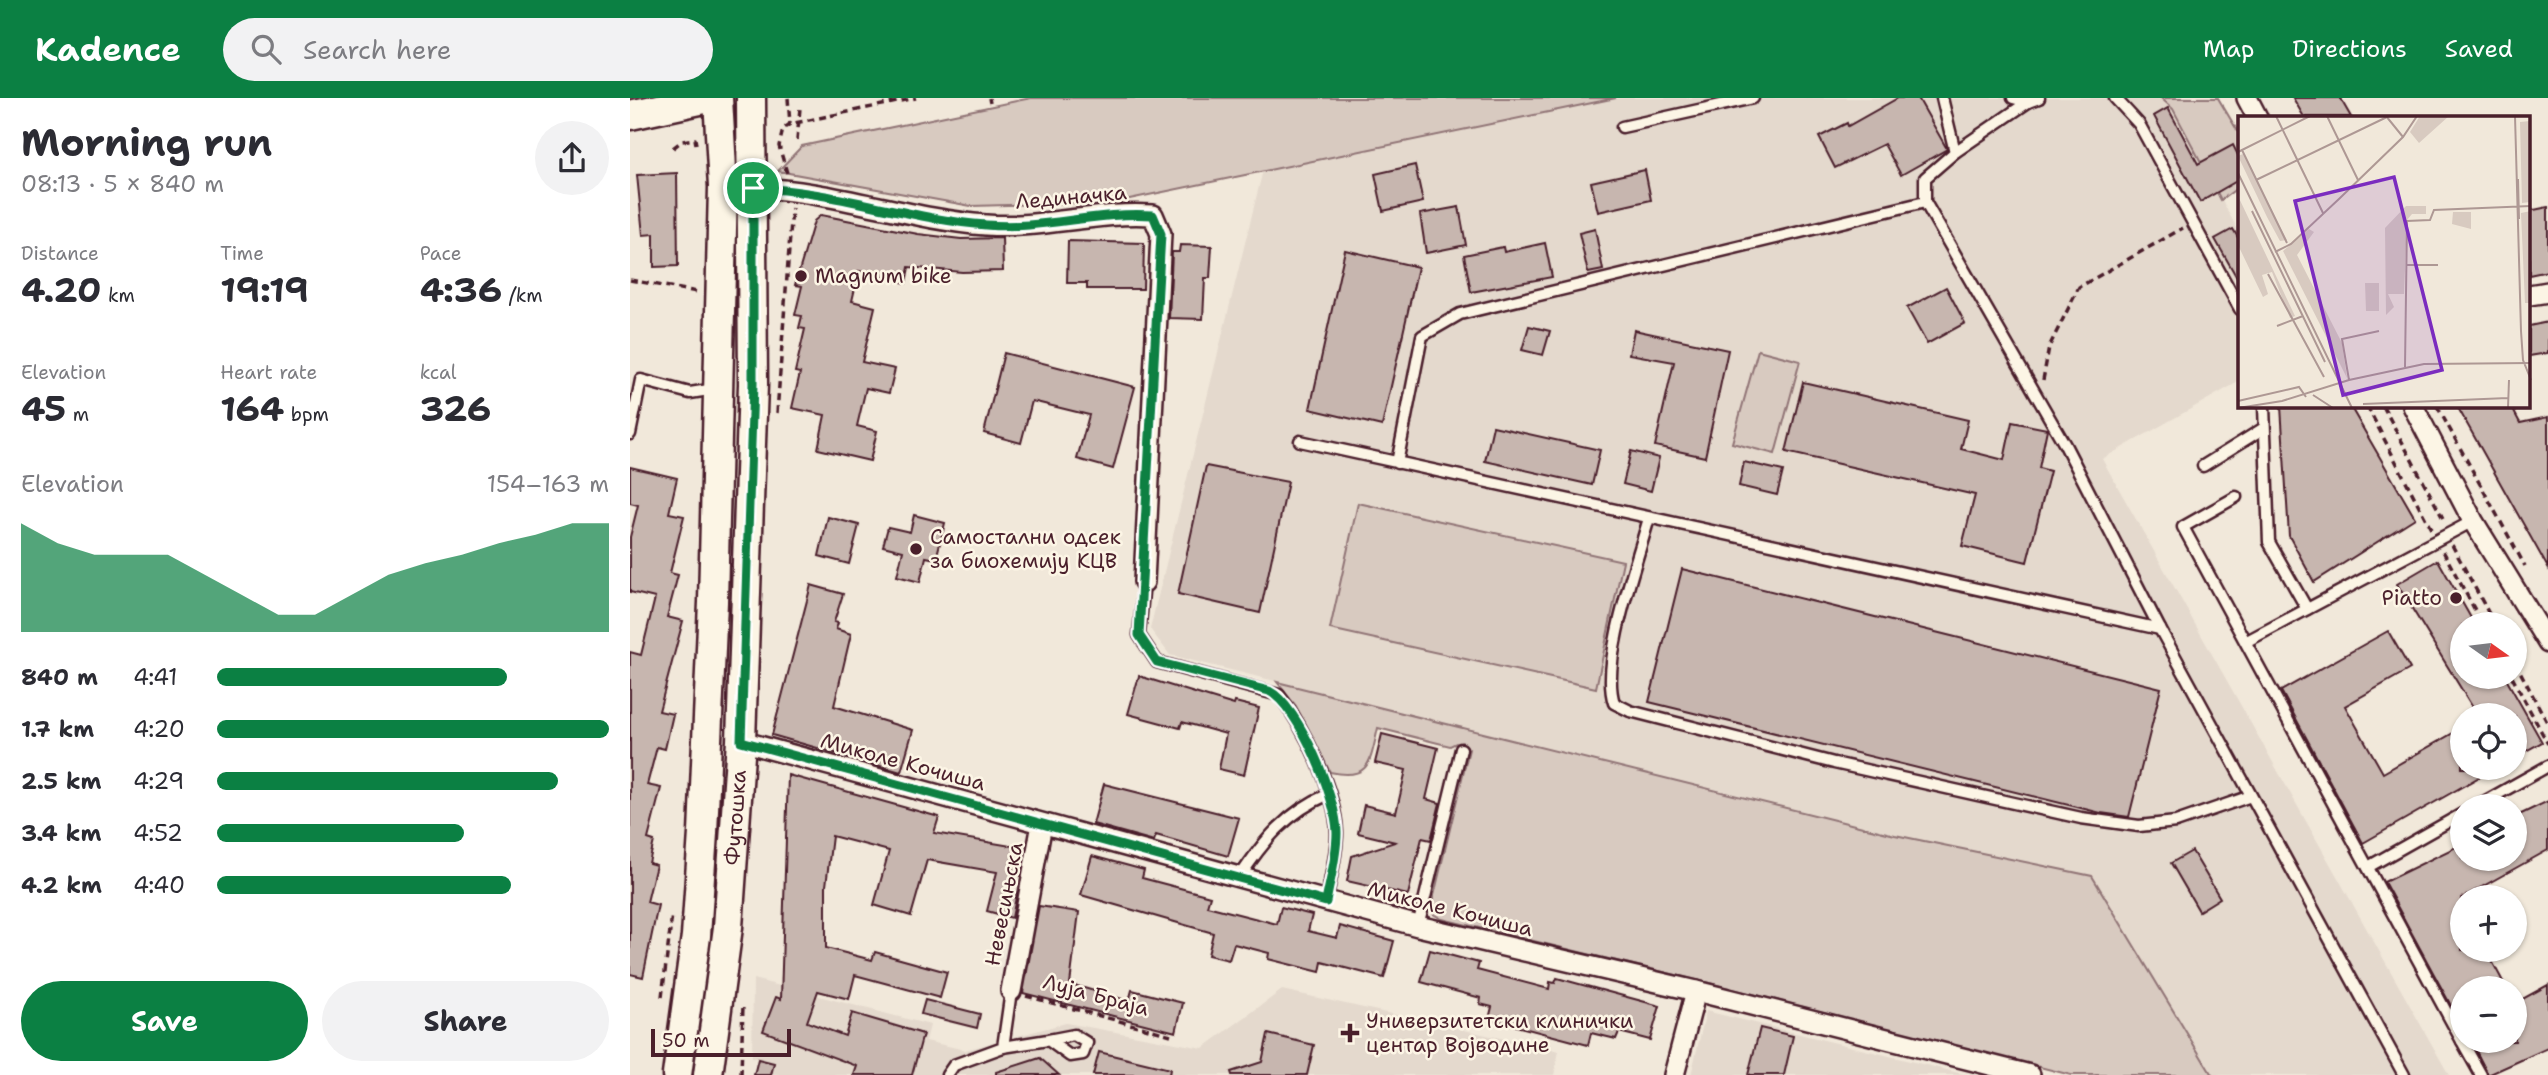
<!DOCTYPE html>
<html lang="en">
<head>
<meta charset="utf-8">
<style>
	body { margin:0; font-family:"Shantell Sans",sans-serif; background:#f2f2f3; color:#2b2b33; height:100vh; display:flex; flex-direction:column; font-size:26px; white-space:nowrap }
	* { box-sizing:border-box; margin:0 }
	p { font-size:23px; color:#7c7c81 }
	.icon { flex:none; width:38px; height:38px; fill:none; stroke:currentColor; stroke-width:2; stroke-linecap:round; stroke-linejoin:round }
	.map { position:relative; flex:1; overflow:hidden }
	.panel { display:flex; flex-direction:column; background:#fff; width:630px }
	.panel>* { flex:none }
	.needle { width:46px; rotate:104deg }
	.buttons { position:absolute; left:1820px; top:514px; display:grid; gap:14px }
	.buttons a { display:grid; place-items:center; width:77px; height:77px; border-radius:50%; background:#fff; box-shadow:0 2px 5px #0004; font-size:35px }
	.scale { position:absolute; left:21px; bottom:18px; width:140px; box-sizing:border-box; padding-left:7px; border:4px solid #4a1f2b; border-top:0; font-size:19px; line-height:24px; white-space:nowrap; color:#4a1f2b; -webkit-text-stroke:5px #fcf5e5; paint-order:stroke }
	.pin { position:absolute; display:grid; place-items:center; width:60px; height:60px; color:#fff; margin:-30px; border:4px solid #fff; border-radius:50%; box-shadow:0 2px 7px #0007 }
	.round { display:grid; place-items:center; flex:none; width:74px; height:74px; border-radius:37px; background:#f2f2f3 }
	.headline { display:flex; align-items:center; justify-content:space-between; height:119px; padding:0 21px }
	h1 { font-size:38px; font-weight:700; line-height:52px }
	.figures { display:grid; grid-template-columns:repeat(3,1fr); gap:10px; height:119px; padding:7px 21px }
	.figures div { display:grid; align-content:center }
	.figures b { font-size:35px; font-weight:700 }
	.figures small { font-size:19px; font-weight:400 }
	.figures p { font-size:19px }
	.chart { height:196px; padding:14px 21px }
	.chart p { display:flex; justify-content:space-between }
	.chart svg { width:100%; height:126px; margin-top:7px; fill:#0b8043; opacity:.7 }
	.action { display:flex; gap:14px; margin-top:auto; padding:14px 21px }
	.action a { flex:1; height:80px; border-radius:42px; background:#0b8043; color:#fff; font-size:28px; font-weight:700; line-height:80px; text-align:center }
	.action a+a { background:#f2f2f3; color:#2b2b33 }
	ul { padding:0 21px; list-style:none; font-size:23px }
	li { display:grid; grid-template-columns:112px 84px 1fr; align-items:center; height:52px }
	li i { height:18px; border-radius:9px; background:#0b8043 }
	header { display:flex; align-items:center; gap:42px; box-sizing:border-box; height:98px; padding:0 35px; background:#0b8043; color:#fff }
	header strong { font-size:33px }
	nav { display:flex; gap:38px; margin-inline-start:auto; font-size:24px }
	.search { width:490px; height:63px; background:#f2f2f3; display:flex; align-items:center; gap:18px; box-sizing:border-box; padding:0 24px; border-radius:38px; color:#7c7c81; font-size:26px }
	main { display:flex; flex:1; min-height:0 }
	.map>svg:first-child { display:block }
	.built { fill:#e4d9cd }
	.green { fill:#d8cac0; stroke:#917476; stroke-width:2 }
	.building { fill:#c7b6af; stroke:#4a1f2b; stroke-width:2 }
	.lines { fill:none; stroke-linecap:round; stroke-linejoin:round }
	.service-casing { stroke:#4a1f2b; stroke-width:15 }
	.minor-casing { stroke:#4a1f2b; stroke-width:24 }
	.secondary-casing { stroke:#4a1f2b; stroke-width:33 }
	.path { stroke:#4a1f2b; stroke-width:3.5; stroke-dasharray:7 5; stroke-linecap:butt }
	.service { stroke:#fcf5e5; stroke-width:10 }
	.minor { stroke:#fcf5e5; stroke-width:19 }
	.secondary { stroke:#fcf5e5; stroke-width:28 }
	.route-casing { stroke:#fff; stroke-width:14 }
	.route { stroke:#0b8043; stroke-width:9 }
	.poi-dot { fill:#4a1f2b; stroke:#fcf5e5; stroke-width:2.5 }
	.labels { text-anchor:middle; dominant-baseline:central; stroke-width:5; stroke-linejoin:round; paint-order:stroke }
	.street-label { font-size:21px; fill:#4a1f2b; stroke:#fcf5e5 }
	.poi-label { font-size:21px; fill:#4a1f2b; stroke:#fcf5e5; text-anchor:start }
	.inset-road { fill:none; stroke:#ae9894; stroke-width:2 }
	.view { fill:#7b2cbf; fill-opacity:0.15; stroke:#7b2cbf; stroke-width:3.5 }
	.inset-edge { fill:none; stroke:#4a1f2b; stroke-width:3.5 }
</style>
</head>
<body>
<header>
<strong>Kadence</strong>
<div class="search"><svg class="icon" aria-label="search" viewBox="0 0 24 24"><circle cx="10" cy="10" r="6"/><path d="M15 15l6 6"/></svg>Search here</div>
<nav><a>Map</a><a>Directions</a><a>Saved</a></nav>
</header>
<main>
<section class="panel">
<div class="headline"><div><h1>Morning run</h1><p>08:13 · 5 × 840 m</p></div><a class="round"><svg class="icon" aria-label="share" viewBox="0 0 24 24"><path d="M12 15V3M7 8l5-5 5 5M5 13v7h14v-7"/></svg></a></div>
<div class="figures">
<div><p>Distance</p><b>4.20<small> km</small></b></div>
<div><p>Time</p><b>19:19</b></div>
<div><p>Pace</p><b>4:36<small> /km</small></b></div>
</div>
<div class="figures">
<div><p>Elevation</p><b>45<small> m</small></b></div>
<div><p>Heart rate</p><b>164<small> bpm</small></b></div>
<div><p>kcal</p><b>326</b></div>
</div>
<div class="chart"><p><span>Elevation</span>154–163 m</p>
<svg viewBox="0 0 160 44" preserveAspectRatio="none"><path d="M0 44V6L10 13L20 17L30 17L40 17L50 24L60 31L70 38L80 38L90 31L100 24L110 20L120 17L130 13L140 10L150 6L160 6V44z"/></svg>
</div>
<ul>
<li><b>840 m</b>4:41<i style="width:74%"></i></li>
<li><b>1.7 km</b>4:20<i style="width:100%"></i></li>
<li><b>2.5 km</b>4:29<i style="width:87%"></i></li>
<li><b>3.4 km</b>4:52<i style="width:63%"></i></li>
<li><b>4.2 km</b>4:40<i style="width:75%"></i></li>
</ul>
<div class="action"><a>Save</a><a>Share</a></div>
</section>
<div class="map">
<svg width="1918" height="977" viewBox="0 0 1918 977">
	<rect width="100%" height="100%" fill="#f1e8da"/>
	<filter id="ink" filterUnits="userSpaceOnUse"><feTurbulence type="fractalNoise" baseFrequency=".0143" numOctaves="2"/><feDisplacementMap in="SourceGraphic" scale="14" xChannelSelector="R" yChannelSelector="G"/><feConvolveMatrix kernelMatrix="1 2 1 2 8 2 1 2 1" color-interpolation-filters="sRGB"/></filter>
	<g filter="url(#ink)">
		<g class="built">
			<path d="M986,0H1531L1543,11L1610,136V283L1472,361L1819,977H1582L1461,778L1265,737L540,557L520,531L633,72Z"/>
			<path d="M123,881L300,927L296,943L335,952L436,925L573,950L652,892L929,953L924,977H141L144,965L122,959Z"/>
			<path d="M1076,913L1337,977H1061Z"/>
		</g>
		<g class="green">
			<path d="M401,0H986L485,104L341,108L148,73L172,48Z"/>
			<path d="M1531,0H1588L1610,37V88L1591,102L1543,11Z"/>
			<path d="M1128,252L1170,263L1145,356L1102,345Z"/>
			<path d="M728,405L993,463L966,590L700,531Z"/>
			<path d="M647,584L1265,737L1462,778L1582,977H1441L1083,886L812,821L803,816L802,806L839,651L826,645L820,648L748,630C740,663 741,683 700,674L666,608Z"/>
		</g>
		<g class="building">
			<path d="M1268,0H1288L1317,51L1271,77L1254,46L1205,70L1189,39L1217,25L1218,28Z"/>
			<path d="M1663,0H1710L1721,19H1674Z"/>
			<path d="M1538,10L1568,66L1603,47L1610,61V81L1570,104L1524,18Z"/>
			<path d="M785,67L793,104L753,113L745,76Z"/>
			<path d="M1015,72L1021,102L968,114L961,84Z"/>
			<path d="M47,75L48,168L24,169V136L13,137L7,77Z"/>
			<path d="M829,109L836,147L796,155L790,116Z"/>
			<path d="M1918,109V173L1899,177V113Z"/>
			<path d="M191,117L288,136L331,141L372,140L373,173L332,174L279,169L276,185L229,173L222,203L245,209L232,264L265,271L259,295L236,290L227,328L247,333L240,363L188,351L195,317L162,310L170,275L165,274L175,231L169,230L172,218L165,217L172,188L165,187L184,123Z"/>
			<path d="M965,131L973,172L958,175L949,135Z"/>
			<path d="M1603,131L1610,143V185L1585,141Z"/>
			<path d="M438,143L514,145L513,191H457V185H437Z"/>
			<path d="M915,145L922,179L841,194L834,157L873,149L874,154Z"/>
			<path d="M550,147L582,148L580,180H575L573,221L539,220L542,154H549Z"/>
			<path d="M715,152L788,169L752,328L680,311Z"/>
			<path d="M1316,189L1335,225L1297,246L1277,210Z"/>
			<path d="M1918,224V255L1899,258V228Z"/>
			<path d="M899,228L920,233L913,257L892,252Z"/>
			<path d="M1004,232L1098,252L1075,359L1025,348L1044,264L999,256Z"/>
			<path d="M374,255L505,289L483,371L447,361L459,317L402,303L391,345L354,335Z"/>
			<path d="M1173,284L1338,322L1331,351L1374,362L1382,324L1417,331L1409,370L1420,373L1397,464L1332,448L1345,397L1156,354Z"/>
			<path d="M1651,308H1720L1785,420L1684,484L1659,438Z"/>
			<path d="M1827,308H1881L1890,325L1918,319V470Z"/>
			<path d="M863,328L970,352L962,387L855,363Z"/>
			<path d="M1001,353L1029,360L1021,393L993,386Z"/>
			<path d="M1114,364L1153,373L1147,397L1109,388Z"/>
			<path d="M576,368L658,384L630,515L548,496Z"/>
			<path d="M0,369L47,380L39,415L54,418L40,475L48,477L37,519L53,523L29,613L43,616L35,651L27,649L17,687L31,690L18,741L24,743L19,765L26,767L17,804L28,807L13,879L0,876V554L11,557L25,500L0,494V439L8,407L0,405Z"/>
			<path d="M284,417L315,425L306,461L296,459L290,484L267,478L273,453L253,448L258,429L280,434Z"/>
			<path d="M198,419L229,427L219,466L189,458Z"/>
			<path d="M1808,462L1845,527H1832V579H1875L1912,644L1885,659V618H1848L1767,486Z"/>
			<path d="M1052,471L1531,590L1499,719L1471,715L1019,604Z"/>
			<path d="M181,487L213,496L204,524L208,525L206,531L221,536L204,608L283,632L271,674L142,637Z"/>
			<path d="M1758,533L1780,571L1715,608L1753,675L1832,630V670H1865L1733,745L1651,593Z"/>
			<path d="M509,578L604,607L605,604L629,610L614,677L589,671L596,636L552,624L550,630L498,616Z"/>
			<path d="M752,636L808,650L796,701L810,705L801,742L792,740L778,797L717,783L722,758L765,744L728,735L734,707L766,715L776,672L745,665Z"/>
			<path d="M158,677L309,719L304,735L387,749L379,792L387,794L382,820L357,813L367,774L297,762L281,818L244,807L259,753L202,738L196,788V850L242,862L245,854L317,874L310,900L225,877L219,901L188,893L177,924L215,938L222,915L293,936L282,977H224L227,968L133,933L146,899L151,901Z"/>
			<path d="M474,686L609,720L598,758L526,737L524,743L463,726Z"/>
			<path d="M1918,703V752L1832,800V852H1856L1877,891H1832V928L1754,784L1832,746V761H1885V719Z"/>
			<path d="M1562,753L1590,800L1569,813L1541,765Z"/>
			<path d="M462,758L514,772L512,780L580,798L577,808L647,826L651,809L682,817L678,833L707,840L710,828L764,843L754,880L692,864L690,874L638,861L639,855L604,846L599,862L578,857L583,835L451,797Z"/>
			<path d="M409,808L449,814L440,886L499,903L502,892L553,905L546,934L393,895Z"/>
			<path d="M800,852L849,865L847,872L919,891L920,884L925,885L927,880L1030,908L1020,942L989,934L986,941L961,935L958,947L859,921L862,909L850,906L851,900L791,884Z"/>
			<path d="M1918,887V950L1858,977L1841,943H1885V905Z"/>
			<path d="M295,902L350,916L347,930L291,916Z"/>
			<path d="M1130,930L1163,938L1154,977H1118Z"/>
			<path d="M638,936L684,947L677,977H602L601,974L632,964Z"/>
			<path d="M469,954L540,971L539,977H463Z"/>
			<path d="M410,960L429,977H366V974Z"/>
			<path d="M128,961L144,965L141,977H124Z"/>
		</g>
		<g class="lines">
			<defs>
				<g id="service">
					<path d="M1312,0L1325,54"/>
					<path d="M1383,0L1398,4"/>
					<path d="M1409,0L1398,4L1325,54L1295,80V104L1435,347L1530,531L1774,977"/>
					<path d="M1485,0L1509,26L1610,211"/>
					<path d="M992,29L1123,0"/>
					<path d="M1634,308L1639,444L1677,511"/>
					<path d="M0,336L11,282L60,295L85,291"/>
					<path d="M670,343L1530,531"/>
					<path d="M767,365L792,238L830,216L1295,104"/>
					<path d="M1573,368L1634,330"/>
					<path d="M1606,399L1553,429L1832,943"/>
					<path d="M1019,420C1007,464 970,564 984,605L1000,613L1204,665L1451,720L1509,728L1546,724L1621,698"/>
					<path d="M514,484L509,537L527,564L649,597C674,629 706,694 707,735C707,757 700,781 696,804"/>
					<path d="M1617,543L1843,423"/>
					<path d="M1845,709L1918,668"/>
					<path d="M1738,769L1832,716"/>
					<path d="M609,780C634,742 657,714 699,696"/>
					<path d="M788,828L831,651"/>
					<path d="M1832,943L1851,977"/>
					<path d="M373,949L418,942L440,958L453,956L457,945L444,937L418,942"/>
					<path d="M317,977L324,967L373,949L381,893"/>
				</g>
				<g id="minor">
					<path d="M1617,0L1627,19"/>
					<path d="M123,90C203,92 277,121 356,127C412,131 467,113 523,117L531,136L514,484"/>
					<path d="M1899,197L1918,194"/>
					<path d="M1783,308L1843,423L1918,545"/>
					<path d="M111,643L788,828L1066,893L1400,977"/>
					<path d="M381,893L412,726"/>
					<path d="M1044,977L1066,893"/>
				</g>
				<g id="secondary">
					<path d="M0,17L79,0"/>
					<path d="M47,977L66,838L73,735L83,504L93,89L88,0"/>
					<path id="s1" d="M78,977L98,829L111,643L123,286L121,0"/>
				</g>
			</defs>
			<use href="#service" class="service-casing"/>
			<use href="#minor" class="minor-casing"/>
			<use href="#secondary" class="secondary-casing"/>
			<g class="path">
				<path d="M158,0L160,26"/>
				<path d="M359,0L360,5"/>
				<path d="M167,42L170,10"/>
				<path d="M43,50L52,43L65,41L66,46"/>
				<path d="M157,75L149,48L153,31L160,26L286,0"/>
				<path d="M0,182L67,194"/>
				<path d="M1413,282L1419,249L1449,189L1553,130"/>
				<path d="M1737,308L1801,431"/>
				<path d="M1753,308L1815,424"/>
				<path d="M1807,308L1895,468"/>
				<path d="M147,315L162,110"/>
				<path d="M1822,447L1865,527"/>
				<path d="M1813,453L1853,527"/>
				<path d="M1885,564L1918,626"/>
				<path d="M1882,579L1918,646"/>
				<path d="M396,898L541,937"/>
				<path d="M32,899L42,816"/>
				<path d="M111,977L113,906"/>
			</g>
			<use href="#service" class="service"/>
			<use href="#minor" class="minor"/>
			<use href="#secondary" class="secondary"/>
		</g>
	</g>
	<g class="lines" filter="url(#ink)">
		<defs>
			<path id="route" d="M123,90C203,92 277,121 356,127C412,132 467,113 523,117L531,136L509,537L527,564L639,593C669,608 707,701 707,735C707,758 700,782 696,804L111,643L123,286Z"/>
		</defs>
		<use href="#route" class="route-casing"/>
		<use href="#route" class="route"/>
	</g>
	<g class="poi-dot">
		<circle cx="171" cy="178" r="7"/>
		<circle cx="286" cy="451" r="7"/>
		<circle cx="1826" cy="500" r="7"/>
		<path d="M716.5 924.5h7v7h7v7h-7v7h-7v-7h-7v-7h7z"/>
	</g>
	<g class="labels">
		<g class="street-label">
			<text transform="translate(441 99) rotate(-5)">Лединачка</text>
			<text transform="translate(273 664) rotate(15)">Миколе Кочиша</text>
			<text stroke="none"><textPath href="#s1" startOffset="259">Футошка</textPath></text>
			<text transform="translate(374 806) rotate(-79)">Невесињска</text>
			<text transform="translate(820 811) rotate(14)">Миколе Кочиша</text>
			<text transform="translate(466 897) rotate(15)">Луја Браја</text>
		</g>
		<g class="poi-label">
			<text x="185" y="178">Magnum bike</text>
			<text x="300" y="439">Самостални одсек<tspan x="300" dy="24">за биохемију КЦВ</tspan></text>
			<text x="1812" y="500" text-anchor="end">Piatto</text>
			<text x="736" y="923">Универзитетски клинички<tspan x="736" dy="24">центар Војводине</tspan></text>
		</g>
	</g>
	<g transform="translate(1608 18)">
		<rect width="292" height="292" fill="#f1e8da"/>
		<path d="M182,0H211L181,27L172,16ZM292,5V86L284,87L282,6ZM5,38L49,124L42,125L29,101L0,40ZM0,80L57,200L52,202L34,156L24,159L30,178L25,181L0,129ZM168,90H188V98H174L169,104L166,178H150L156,191L148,199L147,112ZM293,95L292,187H287L283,97ZM233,96V113L214,108L215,96ZM71,113L76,116L59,139L104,227L109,262L45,135ZM127,167H141V195H128Z" fill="#d8cac0"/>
		<path class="inset-road" d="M38,0L85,97M89,0L120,64M148,0L165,21M277,0L283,215L285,244L293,264M4,34L49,127M0,36L72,0M0,57L114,292M280,63L281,103M18,64L149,1M14,95L87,246M37,136L53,128L102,82L165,21L179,0M169,149H200M30,158L86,261M39,210L65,200M167,251L169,105L192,104L196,94L293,90M111,264L104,223L141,215M75,279L95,292M0,285L61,271L68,281M125,288L270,282M0,292L44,285L111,264L186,248L293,247M270,292L271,264"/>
		<path class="view" d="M156,61L204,254L105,279L57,85Z"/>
		<rect width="292" height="292" class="inset-edge"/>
	</g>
</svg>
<div class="buttons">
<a><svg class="needle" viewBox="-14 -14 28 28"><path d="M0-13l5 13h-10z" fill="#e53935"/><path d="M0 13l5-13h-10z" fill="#7c7c81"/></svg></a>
<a><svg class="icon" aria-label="locate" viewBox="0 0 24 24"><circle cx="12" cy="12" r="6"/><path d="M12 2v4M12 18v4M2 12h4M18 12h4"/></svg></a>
<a><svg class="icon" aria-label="layers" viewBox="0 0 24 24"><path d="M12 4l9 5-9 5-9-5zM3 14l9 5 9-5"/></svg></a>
<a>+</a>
<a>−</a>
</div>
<div class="scale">50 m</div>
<div class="pin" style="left:123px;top:90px;background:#1e9e55"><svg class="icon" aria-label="arrive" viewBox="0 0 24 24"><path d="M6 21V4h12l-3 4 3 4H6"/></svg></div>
</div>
</main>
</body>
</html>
